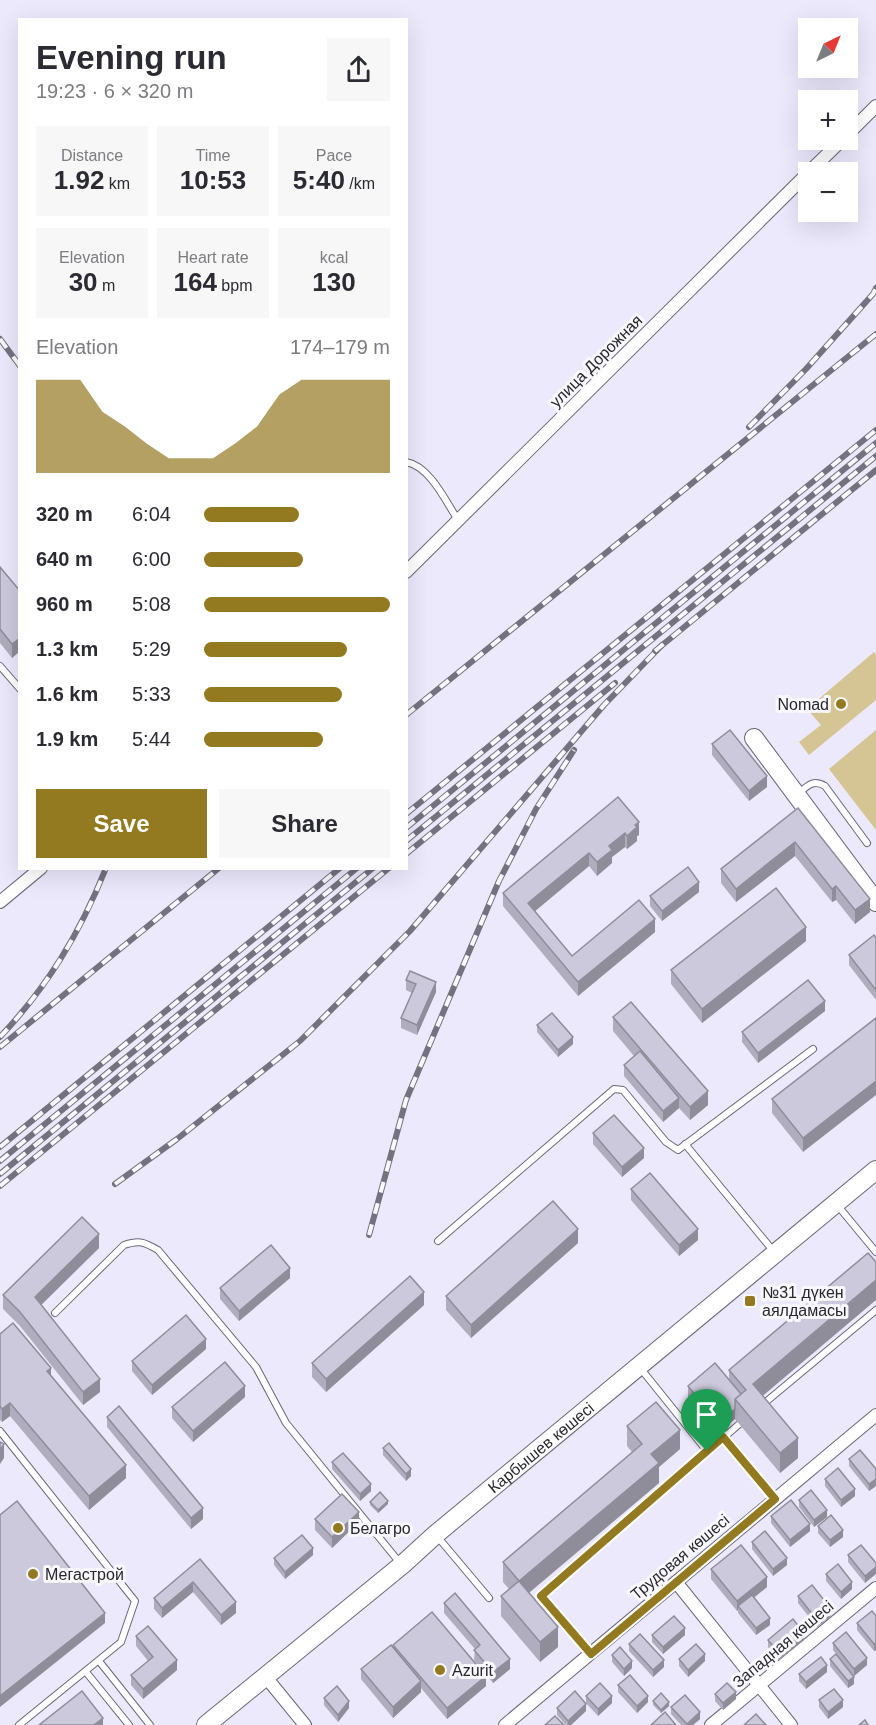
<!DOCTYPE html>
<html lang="en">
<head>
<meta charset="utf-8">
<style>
	body { margin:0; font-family:Arial,sans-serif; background:#f7f7f7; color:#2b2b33; height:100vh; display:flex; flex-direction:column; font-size:22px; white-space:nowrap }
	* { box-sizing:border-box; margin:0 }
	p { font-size:20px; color:#7c7c81 }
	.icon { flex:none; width:33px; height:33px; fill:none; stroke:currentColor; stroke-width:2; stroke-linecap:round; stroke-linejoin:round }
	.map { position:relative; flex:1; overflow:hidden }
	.side { position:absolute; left:18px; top:18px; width:390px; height:852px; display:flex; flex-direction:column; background:#fff; border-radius:0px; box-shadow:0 6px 24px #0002 }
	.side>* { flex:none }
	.needle { width:39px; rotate:43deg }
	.fabs { position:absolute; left:798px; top:18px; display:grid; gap:12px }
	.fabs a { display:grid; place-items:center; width:60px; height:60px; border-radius:0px; background:#fff; box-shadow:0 6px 24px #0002; font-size:30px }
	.pin { position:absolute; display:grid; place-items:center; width:51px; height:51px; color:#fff; margin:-62px -26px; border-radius:50% 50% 50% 0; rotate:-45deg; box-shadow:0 0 6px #0007 }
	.pin .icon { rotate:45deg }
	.round { display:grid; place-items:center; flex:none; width:63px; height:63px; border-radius:0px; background:#f7f7f7 }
	.overview { display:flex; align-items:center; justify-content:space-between; height:102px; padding:0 18px }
	h1 { font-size:33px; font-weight:600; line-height:45px }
	.metrics { display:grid; grid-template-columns:repeat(3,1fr); gap:9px; height:102px; padding:6px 18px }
	.metrics div { display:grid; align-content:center; border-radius:0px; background:#f7f7f7; text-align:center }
	.metrics b { font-size:26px; font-weight:600 }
	.metrics small { font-size:16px; font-weight:400 }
	.metrics p { font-size:16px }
	.chart { height:168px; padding:12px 18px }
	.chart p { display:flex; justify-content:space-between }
	.chart svg { width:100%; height:108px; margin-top:6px; fill:#937920; opacity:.7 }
	.action { display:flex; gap:12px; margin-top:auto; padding:12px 18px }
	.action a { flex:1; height:69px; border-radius:0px; background:#937920; color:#fff; font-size:24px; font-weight:600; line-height:69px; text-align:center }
	.action a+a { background:#f7f7f7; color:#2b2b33 }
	ul { padding:0 18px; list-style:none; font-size:20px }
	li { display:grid; grid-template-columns:96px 72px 1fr; align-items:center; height:45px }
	li i { height:15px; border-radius:8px; background:#937920 }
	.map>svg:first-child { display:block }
	.green { fill:#d5c595 }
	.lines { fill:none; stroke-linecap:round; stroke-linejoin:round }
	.lane-casing { stroke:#6b6778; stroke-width:8 }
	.street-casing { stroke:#6b6778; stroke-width:14 }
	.secondary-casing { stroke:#6b6778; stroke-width:20 }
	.lane { stroke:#fff; stroke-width:6 }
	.street { stroke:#fff; stroke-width:12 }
	.secondary { stroke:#fff; stroke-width:18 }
	.rail-casing { stroke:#74727e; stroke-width:6 }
	.rail { stroke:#f9f8fc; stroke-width:4; stroke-dasharray:11; stroke-linecap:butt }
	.wall { fill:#b0adbe }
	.shaded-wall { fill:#908d9b }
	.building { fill:#cdc9dd; stroke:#908d9b; stroke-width:1.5 }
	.route-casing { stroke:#fff; stroke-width:12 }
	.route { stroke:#937920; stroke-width:8 }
	.poi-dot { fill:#937920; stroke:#f9f8fc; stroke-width:2 }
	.labels { text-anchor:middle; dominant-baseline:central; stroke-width:6; stroke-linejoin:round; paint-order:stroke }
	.street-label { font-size:16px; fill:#28272e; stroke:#f9f8fc }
	.poi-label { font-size:16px; fill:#28272e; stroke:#f9f8fc; text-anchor:start }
</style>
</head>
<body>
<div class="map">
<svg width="876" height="1725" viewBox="0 0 876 1725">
	<rect width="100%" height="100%" fill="#ede9fd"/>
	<g class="green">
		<path d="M874,652L876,655V700L809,755L799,742L821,725L807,709Z"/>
		<path d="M876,730V830L829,769Z"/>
	</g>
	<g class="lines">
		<defs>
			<g id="lane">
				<path d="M406,462C430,466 446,502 458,520"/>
				<path d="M0,666L20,689"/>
				<path d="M799,793C808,785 814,779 825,786L867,843"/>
				<path d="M685,1144L775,1253"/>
				<path d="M838,1206L876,1252"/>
				<path d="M438,1241L614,1089L623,1090L666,1142L678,1150L813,1049"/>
				<path d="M55,1313L124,1245C140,1240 144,1242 158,1250L256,1367L286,1423L400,1563"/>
				<path d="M641,1369L707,1451"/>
				<path d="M761,1406L876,1310"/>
				<path d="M0,1431L135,1601L121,1642L19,1725"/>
				<path d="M723,1437L775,1499"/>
				<path d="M436,1535L489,1598"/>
				<path d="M590,1653L541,1596L744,1420"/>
				<path d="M99,1661L150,1725"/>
				<path d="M86,1672L129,1725"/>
			</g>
			<g id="street">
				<path d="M848,134L876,106"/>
				<path d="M809,172L842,140"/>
				<path d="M406,572L808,173"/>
				<path d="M0,902L41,868"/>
				<path d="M676,1582L791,1725"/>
				<path d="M265,1676L305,1725"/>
				<path d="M505,1725L876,1415"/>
				<path d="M711,1725L876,1588"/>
			</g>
			<g id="secondary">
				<path d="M754,738L876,902"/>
				<path id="s1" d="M206,1725L402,1565L436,1534L876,1170"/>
			</g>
		</defs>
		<use href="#lane" class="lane-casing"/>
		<use href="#street" class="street-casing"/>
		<use href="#secondary" class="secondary-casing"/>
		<use href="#lane" class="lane"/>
		<use href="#street" class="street"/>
		<use href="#secondary" class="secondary"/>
		<defs>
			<g id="rail">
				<path d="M0,339L20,366"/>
				<path d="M749,427L806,369L873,294L876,288"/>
				<path d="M655,651L876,470"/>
				<path d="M406,715L876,334"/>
				<path d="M406,814L876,430"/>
				<path d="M406,828L876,443"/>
				<path d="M406,841L876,456"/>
				<path d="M406,854L615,683"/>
				<path d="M0,1037C48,986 80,933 106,868"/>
				<path d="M0,1047L219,868"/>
				<path d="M0,1147L340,868"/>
				<path d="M0,1161L357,868"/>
				<path d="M0,1174L373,868"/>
				<path d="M115,1184L177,1139L300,1041L410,931L604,705L662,645"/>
				<path d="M0,1186L389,868"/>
				<path d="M369,1235L406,1100L499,881L536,809L574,750"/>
			</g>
		</defs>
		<use href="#rail" class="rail-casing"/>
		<use href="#rail" class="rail"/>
	</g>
	<g class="wall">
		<path d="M0,567L20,591V651L12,658L0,643Z"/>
		<path d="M712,744L767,787L749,801L712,755Z"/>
		<path d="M618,797L639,835L637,836V841L627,849L625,847L612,857V863L597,876L589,866L535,911L572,956L655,932L578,996L503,906V893Z"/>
		<path d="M798,808L870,912L855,924L836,900L832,902L795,856L736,902L721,883V869Z"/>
		<path d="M699,892L662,921L650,906V896Z"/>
		<path d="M876,938V1000L849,965V955Z"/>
		<path d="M806,941L702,1023L671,984V970Z"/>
		<path d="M406,980L436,992L417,1035L401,1028V1018L412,993L406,990Z"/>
		<path d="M825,1011L758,1063L742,1042V1032Z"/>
		<path d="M613,1017L708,1105L690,1120L679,1108L663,1122L624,1076V1065L634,1056L613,1031Z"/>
		<path d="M876,1018L803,1152L772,1113V1099Z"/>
		<path d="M537,1025L573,1044L558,1057L537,1032Z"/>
		<path d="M593,1133L644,1158L622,1177L593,1144Z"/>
		<path d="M631,1189L698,1240L679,1256L631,1200Z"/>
		<path d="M578,1243L471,1338L446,1310V1296Z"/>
		<path d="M99,1248L41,1305L100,1392L83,1405L20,1326L3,1309V1295Z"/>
		<path d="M290,1278L239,1321L220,1299V1288Z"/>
		<path d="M424,1305L326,1392L312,1377V1363Z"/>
		<path d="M0,1334L51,1377L126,1478L89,1510L10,1416L2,1422L0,1420Z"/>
		<path d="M206,1349L152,1395L132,1371V1361Z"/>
		<path d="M729,1370L763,1396L798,1458L780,1473L735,1419L718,1433L688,1396V1386L729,1380Z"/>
		<path d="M245,1397L193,1442L172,1418V1407Z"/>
		<path d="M107,1417L203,1519L191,1529L107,1427Z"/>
		<path d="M627,1426L680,1449L659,1467V1483L529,1593L558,1647L540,1662L501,1616V1596L509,1589L503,1582V1562L632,1452L627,1446Z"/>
		<path d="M383,1448L411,1476L406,1481L383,1455Z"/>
		<path d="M849,1459L876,1469V1486L869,1491L849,1466Z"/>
		<path d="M332,1462L371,1491L360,1501L332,1469Z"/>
		<path d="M825,1479L855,1496L841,1507L825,1486Z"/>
		<path d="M799,1500L827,1517L814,1527L799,1507Z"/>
		<path d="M370,1502L388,1504L378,1513L370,1505Z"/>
		<path d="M771,1516L810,1531L790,1547L771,1523Z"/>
		<path d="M315,1519L359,1522L332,1548L315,1530Z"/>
		<path d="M818,1526L843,1537L830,1547L818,1533Z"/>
		<path d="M752,1542L787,1565L773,1576L752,1549Z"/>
		<path d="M313,1555L285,1579L274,1565V1558Z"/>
		<path d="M848,1555L876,1563L865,1583L848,1562Z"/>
		<path d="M200,1559L236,1613L221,1625L193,1592L162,1618L154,1609V1598Z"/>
		<path d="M711,1569L767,1587L754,1598L770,1625L756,1635L738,1613V1610L737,1611L711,1579Z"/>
		<path d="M826,1574L852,1589L841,1599L826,1581Z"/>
		<path d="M798,1596L831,1616L817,1627L798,1603Z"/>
		<path d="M444,1603L510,1669L493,1683L474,1660L475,1649L444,1613Z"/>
		<path d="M876,1616V1650L874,1651L857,1630V1623Z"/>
		<path d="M652,1635H685L663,1654L652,1642Z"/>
		<path d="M136,1636L177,1670L143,1699L131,1685V1675L148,1661L136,1646Z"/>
		<path d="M768,1640H804L779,1660L768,1647Z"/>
		<path d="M833,1643L867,1665L854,1676V1684L848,1688L830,1666V1659L836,1654L833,1650Z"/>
		<path d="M629,1644L664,1667L653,1677L629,1651Z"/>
		<path d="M393,1645L486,1686L447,1719L421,1688V1692L393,1718L361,1679V1669L393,1648Z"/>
		<path d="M612,1655L632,1668L624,1676L612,1662Z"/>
		<path d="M679,1659L705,1661L688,1677L679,1666Z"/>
		<path d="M827,1672L806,1689L799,1681V1674Z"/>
		<path d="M618,1685L648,1702L637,1713L618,1692Z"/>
		<path d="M715,1694L736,1699L723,1710L715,1701Z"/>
		<path d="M586,1696L612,1703L598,1716L586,1703Z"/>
		<path d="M324,1698L349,1708L338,1722L324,1705Z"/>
		<path d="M819,1700L843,1707L828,1719L819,1707Z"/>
		<path d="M653,1701L669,1706L661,1713L653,1705Z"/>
		<path d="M671,1707L700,1719L693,1725H681L671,1714Z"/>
		<path d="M557,1708L586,1711L571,1725H566L557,1715Z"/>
	</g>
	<g class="shaded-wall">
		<path d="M20,638V651L12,658V644Z"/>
		<path d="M767,776V787L749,801V791Z"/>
		<path d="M639,822V835L637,836V841L627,849V836L635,825Z"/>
		<path d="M625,833V847L612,857V863L597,876V862L609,846Z"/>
		<path d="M795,842V856L736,902V889Z"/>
		<path d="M589,853V866L528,917V903Z"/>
		<path d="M699,882V892L662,921V911Z"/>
		<path d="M836,886V900L832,902V889Z"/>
		<path d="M870,899V912L855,924V910Z"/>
		<path d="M655,919V932L578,996V982Z"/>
		<path d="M806,927V941L702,1023V1009Z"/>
		<path d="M436,982V992L417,1035V1025Z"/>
		<path d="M825,1001V1011L758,1063V1053Z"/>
		<path d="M573,1037V1044L558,1057V1050Z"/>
		<path d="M876,1081V1095L803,1152V1138Z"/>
		<path d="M708,1091V1105L690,1120V1107Z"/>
		<path d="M679,1098V1108L663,1122V1111Z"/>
		<path d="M644,1148V1158L622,1177V1167Z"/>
		<path d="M578,1229V1243L471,1338V1325Z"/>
		<path d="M698,1229V1240L679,1256V1245Z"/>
		<path d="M99,1234V1248L35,1311V1297Z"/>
		<path d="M290,1268V1278L239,1321V1311Z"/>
		<path d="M876,1280V1300L753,1404V1384Z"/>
		<path d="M424,1292V1305L326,1392V1379Z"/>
		<path d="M206,1339V1349L152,1395V1385Z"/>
		<path d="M51,1368V1381L47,1371Z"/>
		<path d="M100,1379V1392L83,1405V1392Z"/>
		<path d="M245,1386V1397L193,1442V1431Z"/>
		<path d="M10,1403V1416L2,1422V1409Z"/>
		<path d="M735,1409V1419L718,1433V1423Z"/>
		<path d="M680,1430V1449L659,1467V1483L519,1601V1581L651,1454Z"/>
		<path d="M798,1438V1458L780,1473V1453Z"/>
		<path d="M4,1444V1458L0,1464V1450Z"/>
		<path d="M126,1465V1478L89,1510V1496Z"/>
		<path d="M411,1469V1476L406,1481V1474Z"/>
		<path d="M876,1479V1486L869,1491V1484Z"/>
		<path d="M371,1484V1491L360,1501V1494Z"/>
		<path d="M855,1489V1496L841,1507V1500Z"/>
		<path d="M388,1501V1504L378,1513V1510Z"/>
		<path d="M203,1508V1519L191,1529V1518Z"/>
		<path d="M827,1510V1517L814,1527V1520Z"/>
		<path d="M359,1512V1522L332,1548V1537Z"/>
		<path d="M810,1524V1531L790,1547V1540Z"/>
		<path d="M843,1530V1537L830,1547V1540Z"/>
		<path d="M313,1548V1555L285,1579V1572Z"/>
		<path d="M787,1558V1565L773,1576V1569Z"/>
		<path d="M876,1567V1574L865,1583V1576Z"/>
		<path d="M767,1577V1587L740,1608L738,1606V1610L737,1611V1601Z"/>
		<path d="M193,1582V1592L162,1618V1608Z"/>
		<path d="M852,1582V1589L841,1599V1592Z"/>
		<path d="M236,1602V1613L221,1625V1615Z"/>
		<path d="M831,1609V1616L817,1627V1620Z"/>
		<path d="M105,1613V1623L0,1707V1696Z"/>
		<path d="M770,1618V1625L756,1635V1628Z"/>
		<path d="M558,1627V1647L540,1662V1642Z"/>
		<path d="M685,1628V1635L663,1654V1647Z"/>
		<path d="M804,1633V1640L779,1660V1653Z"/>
		<path d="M876,1643V1650L874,1651V1644Z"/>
		<path d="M705,1654V1661L688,1677V1670Z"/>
		<path d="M867,1658V1665L854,1676V1669Z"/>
		<path d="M510,1659V1669L493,1683V1672Z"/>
		<path d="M177,1660V1670L143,1699V1689Z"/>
		<path d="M664,1660V1667L653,1677V1670Z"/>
		<path d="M632,1661V1668L624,1676V1669Z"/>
		<path d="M827,1665V1672L806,1689V1682Z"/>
		<path d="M486,1676V1686L447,1719V1708Z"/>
		<path d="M854,1677V1684L848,1688V1681Z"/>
		<path d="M421,1681V1692L393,1718V1707Z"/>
		<path d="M736,1692V1699L723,1710V1703Z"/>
		<path d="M612,1696V1703L598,1716V1709Z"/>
		<path d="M648,1696V1702L637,1713V1706Z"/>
		<path d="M843,1700V1707L828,1719V1712Z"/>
		<path d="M349,1701V1708L338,1722V1715Z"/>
		<path d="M669,1702V1706L661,1713V1710Z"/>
		<path d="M586,1704V1711L571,1725H568V1721Z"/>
		<path d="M700,1712V1719L693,1725H687Z"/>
		<path d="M103,1718V1725H94Z"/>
	</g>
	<g class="building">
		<path d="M0,567L20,591V638L12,644L0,629Z"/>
		<path d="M730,730L767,776L749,791L712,744Z"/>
		<path d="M618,797L639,822L635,825L637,827L627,836L625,833L609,846L612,850L597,862L589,853L528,903L572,956L639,900L655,919L578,982L503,893Z"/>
		<path d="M798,808L870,899L855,910L836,886L832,889L795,842L736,889L721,869Z"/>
		<path d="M688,867L699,882L662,911L650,896Z"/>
		<path d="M776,888L806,927L702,1009L671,970Z"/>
		<path d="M874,935L876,938V990L849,955Z"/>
		<path d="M410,971L436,982L417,1025L401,1018L416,984L406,980Z"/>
		<path d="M808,980L825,1001L758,1053L742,1032Z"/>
		<path d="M631,1002L708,1091L690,1107L613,1017Z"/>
		<path d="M552,1013L573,1037L558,1050L537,1025Z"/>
		<path d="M876,1018V1081L803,1138L772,1099Z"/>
		<path d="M640,1051L679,1098L663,1111L624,1065Z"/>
		<path d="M614,1115L644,1148L622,1167L593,1133Z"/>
		<path d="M650,1173L698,1229L679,1245L631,1189Z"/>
		<path d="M553,1201L578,1229L471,1325L446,1296Z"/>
		<path d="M82,1217L99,1234L35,1297L100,1379L83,1392L20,1312L3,1295Z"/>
		<path d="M271,1245L290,1268L239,1311L220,1288Z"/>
		<path d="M868,1253L876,1262V1280L753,1384L798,1438L780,1453L735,1399L746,1390L729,1370Z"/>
		<path d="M410,1276L424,1292L326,1379L312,1363Z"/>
		<path d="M186,1315L206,1339L152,1385L132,1361Z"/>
		<path d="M13,1323L51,1368L47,1371L126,1465L89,1496L10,1403L2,1409L0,1406V1334Z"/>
		<path d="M225,1362L245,1386L193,1431L172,1407Z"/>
		<path d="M715,1363L741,1394L735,1399V1409L718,1423L688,1386Z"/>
		<path d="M656,1402L680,1430L651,1454L659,1463L519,1581L558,1627L540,1642L501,1596L519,1581L503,1562L642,1444L627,1426Z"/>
		<path d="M119,1406L203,1508L191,1518L107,1417Z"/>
		<path d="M0,1442L4,1444L0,1450Z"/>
		<path d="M389,1443L411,1469L406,1474L383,1448Z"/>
		<path d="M860,1450L876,1469V1479L869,1484L849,1459Z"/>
		<path d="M343,1453L371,1484L360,1494L332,1462Z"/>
		<path d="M838,1468L855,1489L841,1500L825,1479Z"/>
		<path d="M811,1490L827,1510L814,1520L799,1500Z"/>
		<path d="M380,1492L388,1501L378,1510L370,1502Z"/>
		<path d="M342,1494L359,1512L332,1537L315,1519Z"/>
		<path d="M791,1500L810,1524L790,1540L771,1516Z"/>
		<path d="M17,1501L105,1613L0,1696V1515Z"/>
		<path d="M831,1515L843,1530L830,1540L818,1526Z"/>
		<path d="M765,1531L787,1558L773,1569L752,1542Z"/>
		<path d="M302,1535L313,1548L285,1572L274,1558Z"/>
		<path d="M741,1545L767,1577L737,1601L711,1569Z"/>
		<path d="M861,1545L876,1563V1567L865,1576L848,1555Z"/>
		<path d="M200,1559L236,1602L221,1615L193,1582L162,1608L154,1598Z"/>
		<path d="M838,1564L852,1582L841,1592L826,1574Z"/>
		<path d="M812,1585L831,1609L817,1620L798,1596Z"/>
		<path d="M455,1593L510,1659L493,1672L474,1650L480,1645L444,1603Z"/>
		<path d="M752,1595L770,1618L756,1628L738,1606Z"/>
		<path d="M872,1611L876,1616V1643L874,1644L857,1623Z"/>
		<path d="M432,1612L486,1676L447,1708L393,1645Z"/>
		<path d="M674,1616L685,1628L663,1647L652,1635Z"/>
		<path d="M793,1619L804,1633L779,1653L768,1640Z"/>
		<path d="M148,1626L177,1660L143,1689L131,1675L153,1657L136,1636Z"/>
		<path d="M846,1632L867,1658L854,1669L833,1643Z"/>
		<path d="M640,1634L664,1660L653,1670L629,1644Z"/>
		<path d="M696,1644L705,1654L688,1670L679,1659Z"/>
		<path d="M391,1645L421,1681L393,1707L361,1669Z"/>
		<path d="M620,1647L632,1661L624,1669L612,1655Z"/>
		<path d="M836,1654L854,1677L848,1681L830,1659Z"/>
		<path d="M821,1657L827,1665L806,1682L799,1674Z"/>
		<path d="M630,1675L648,1696L637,1706L618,1685Z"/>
		<path d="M600,1683L612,1696L598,1709L586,1696Z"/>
		<path d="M727,1683L736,1692L723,1703L715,1694Z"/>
		<path d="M337,1686L349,1701L338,1715L324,1698Z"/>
		<path d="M834,1689L843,1700L828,1712L819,1700Z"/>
		<path d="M82,1691L103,1718L94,1725H39Z"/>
		<path d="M575,1691L586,1704L568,1721L557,1708Z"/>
		<path d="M661,1693L669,1702L661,1710L653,1701Z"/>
		<path d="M685,1695L700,1712L687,1724L671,1707Z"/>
		<path d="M665,1712L676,1725H651Z"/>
		<path d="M756,1714L766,1725H744Z"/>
		<path d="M555,1716L564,1725H545Z"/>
		<path d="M865,1720L868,1725H859Z"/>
	</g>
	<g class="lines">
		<defs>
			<path id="route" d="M723,1437L775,1499L591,1654L541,1596Z"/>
		</defs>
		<use href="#route" class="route-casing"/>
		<use href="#route" class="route"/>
	</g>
	<g class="poi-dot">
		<circle cx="841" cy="704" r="6"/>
		<rect x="744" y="1295" width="12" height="12" rx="3"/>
		<circle cx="338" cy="1528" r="6"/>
		<circle cx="33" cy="1574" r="6"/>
		<circle cx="440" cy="1670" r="6"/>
	</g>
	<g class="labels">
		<g class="street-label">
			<text transform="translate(596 361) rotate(-45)">улица Дорожная</text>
			<text stroke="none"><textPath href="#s1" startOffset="435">Карбышев көшесі</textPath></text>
			<text transform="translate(680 1557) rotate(-40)">Трудовая көшесі</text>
			<text transform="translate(783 1644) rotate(-40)">Западная көшесі</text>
		</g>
		<g class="poi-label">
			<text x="829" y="704" text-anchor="end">Nomad</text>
			<text x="762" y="1292">№31 дүкен<tspan x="762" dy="18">аялдамасы</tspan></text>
			<text x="350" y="1528">Белагро</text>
			<text x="45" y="1574">Мегастрой</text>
			<text x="452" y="1670">Azurit</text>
		</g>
	</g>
</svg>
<div class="fabs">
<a><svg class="needle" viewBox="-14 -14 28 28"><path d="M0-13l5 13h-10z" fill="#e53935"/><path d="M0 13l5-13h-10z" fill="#7c7c81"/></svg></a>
<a>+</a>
<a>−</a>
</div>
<div class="pin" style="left:707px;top:1451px;background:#1e9e55"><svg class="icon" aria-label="arrive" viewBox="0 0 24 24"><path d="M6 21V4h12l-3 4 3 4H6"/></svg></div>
<section class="side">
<div class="overview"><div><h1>Evening run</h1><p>19:23 · 6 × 320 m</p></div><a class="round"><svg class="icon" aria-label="share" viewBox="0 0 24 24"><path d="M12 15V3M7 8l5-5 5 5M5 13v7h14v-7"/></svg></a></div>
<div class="metrics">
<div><p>Distance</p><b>1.92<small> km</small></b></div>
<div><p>Time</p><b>10:53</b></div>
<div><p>Pace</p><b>5:40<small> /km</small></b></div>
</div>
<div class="metrics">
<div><p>Elevation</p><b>30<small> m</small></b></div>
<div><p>Heart rate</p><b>164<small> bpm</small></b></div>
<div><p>kcal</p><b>130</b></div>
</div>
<div class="chart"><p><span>Elevation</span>174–179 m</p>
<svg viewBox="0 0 160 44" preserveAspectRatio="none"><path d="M0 44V6L10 6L20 6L30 19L40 25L50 32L60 38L70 38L80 38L90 32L100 25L110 12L120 6L130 6L140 6L150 6L160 6V44z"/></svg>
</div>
<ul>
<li><b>320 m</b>6:04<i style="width:51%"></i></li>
<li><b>640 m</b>6:00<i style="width:53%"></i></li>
<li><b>960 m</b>5:08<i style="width:100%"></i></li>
<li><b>1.3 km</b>5:29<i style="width:77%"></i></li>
<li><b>1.6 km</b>5:33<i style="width:74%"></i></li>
<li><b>1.9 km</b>5:44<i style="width:64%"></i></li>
</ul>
<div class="action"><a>Save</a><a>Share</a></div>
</section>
</div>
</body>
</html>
